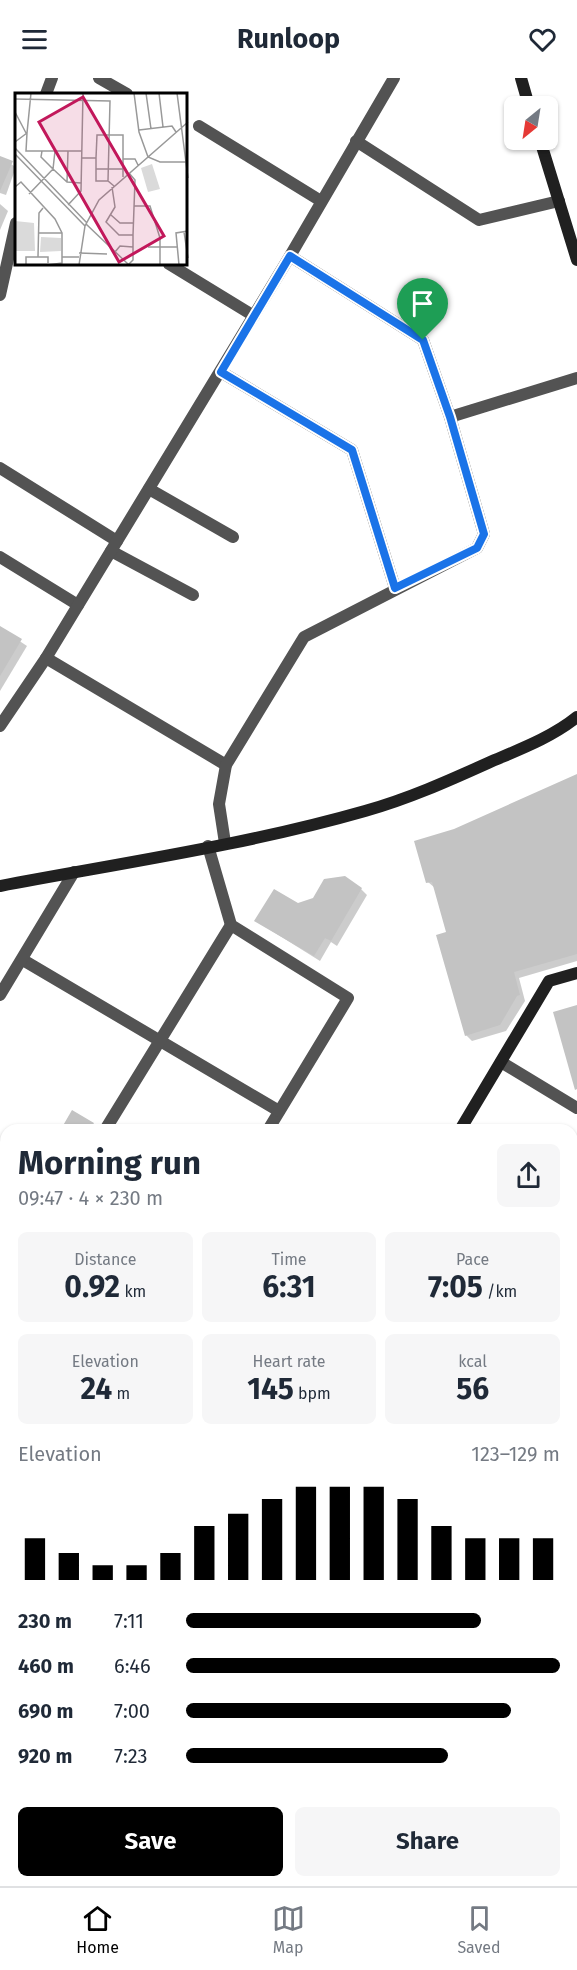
<!DOCTYPE html>
<html lang="en">
<head>
<meta charset="utf-8">
<style>
	body { margin:0; font-family:"Fira Sans",sans-serif; background:#f6f6f7; color:#1f2937; height:100vh; display:flex; flex-direction:column; font-size:22px; white-space:nowrap }
	* { box-sizing:border-box; margin:0 }
	p { font-size:20px; color:#747a83 }
	.icon { flex:none; width:33px; height:33px; fill:none; stroke:currentColor; stroke-width:2; stroke-linecap:round; stroke-linejoin:round }
	.map { position:relative; flex:1; overflow:hidden }
	.panel { position:absolute; left:0px; top:1046px; width:578px; height:764px; display:flex; flex-direction:column; background:#fff; border-radius:18px 18px 0 0; box-shadow:0 2px 4px #0004 }
	.panel>* { flex:none }
	.needle { width:39px; rotate:210deg }
	.buttons { position:absolute; left:504px; top:18px; display:grid; gap:12px }
	.buttons a { display:grid; place-items:center; width:54px; height:54px; border-radius:9px; background:#fff; box-shadow:0 2px 4px #0004; font-size:30px }
	.pin { position:absolute; display:grid; place-items:center; width:51px; height:51px; color:#fff; margin:-62px -26px; border-radius:50% 50% 50% 0; rotate:-45deg; box-shadow:0 0 6px #0007 }
	.pin .icon { rotate:45deg }
	.round { display:grid; place-items:center; flex:none; width:63px; height:63px; border-radius:9px; background:#f6f6f7 }
	.summary { display:flex; align-items:center; justify-content:space-between; height:102px; padding:0 18px }
	h1 { font-size:33px; font-weight:700; line-height:45px }
	.figures { display:grid; grid-template-columns:repeat(3,1fr); gap:9px; height:102px; padding:6px 18px }
	.figures div { display:grid; align-content:center; border-radius:9px; background:#f6f6f7; text-align:center }
	.figures b { font-size:30px; font-weight:700 }
	.figures small { font-size:16px; font-weight:400 }
	.figures p { font-size:16px }
	.chart { height:168px; padding:12px 18px }
	.chart p { display:flex; justify-content:space-between }
	.chart svg { width:100%; height:108px; margin-top:6px; stroke:#000; stroke-width:6 }
	.cta { display:flex; gap:12px; margin-top:auto; padding:12px 18px }
	.cta a { flex:1; height:69px; border-radius:9px; background:#000; color:#fff; font-size:24px; font-weight:700; line-height:69px; text-align:center }
	.cta a+a { background:#f6f6f7; color:#1f2937 }
	ul { padding:0 18px; list-style:none; font-size:20px }
	li { display:grid; grid-template-columns:96px 72px 1fr; align-items:center; height:45px }
	li i { height:15px; border-radius:8px; background:#000 }
	header { display:flex; justify-content:space-between; align-items:center; height:78px; padding:0 18px; background:#fff; font-size:27px; font-weight:700 }
	.tabs { display:flex; justify-content:space-around; align-items:center; height:84px; border-top:2px solid #e0e1e3; background:#fff; font-size:16px; color:#747a83 }
	.tabs a { display:grid; justify-items:center; gap:3px }
	.tabs .current { color:#000 }
	.map>svg:first-child { display:block }
	.shadow { fill:#0003 }
	.building { fill:#c3c3c3 }
	.lines { fill:none; stroke-linecap:round; stroke-linejoin:round }
	.street { stroke:#535353; stroke-width:12 }
	.secondary { stroke:#202020; stroke-width:12 }
	.route-casing { stroke:#fff; stroke-width:12 }
	.route { stroke:#1a73e8; stroke-width:8 }
	.inset-road { fill:none; stroke:#999; stroke-width:1.5 }
	.view { fill:#c2185b; fill-opacity:0.15; stroke:#c2185b; stroke-width:3 }
	.inset-edge { fill:none; stroke:#000; stroke-width:3 }
</style>
</head>
<body>
<header><svg class="icon" aria-label="menu" viewBox="0 0 24 24"><path d="M4 6h16M4 12h16M4 18h16"/></svg>Runloop<svg class="icon" aria-label="heart" viewBox="0 0 24 24"><path d="M12 20l-8-8c-3-5 5-10 8-4 3-6 11-1 8 4z"/></svg></header>
<div class="map">
<svg width="577" height="1808" viewBox="0 0 577 1808">
	<rect width="100%" height="100%" fill="#fff"/>
	<g class="shadow">
		<path d="M0,80L16,89L6,117L0,115Z"/>
		<path d="M0,126L8,133L0,152Z"/>
		<path d="M0,550L27,568L0,613Z"/>
		<path d="M577,698V883L519,900L525,923L506,953L472,963L466,957L448,855L435,810L428,804L455,753Z"/>
		<path d="M361,811L367,817L337,868L331,864L320,883L256,843L298,827Z"/>
		<path d="M93,1046L99,1052H62Z"/>
		<path d="M0,1471L6,1475V1510L0,1521Z"/>
		<path d="M0,1559L6,1563V1618L0,1614Z"/>
		<path d="M572,1575L577,1578V1760L572,1757Z"/>
		<path d="M0,1712L6,1715V1749L0,1745Z"/>
	</g>
	<g class="building">
		<path d="M0,78L13,83L0,113Z"/>
		<path d="M0,548L22,561L0,598Z"/>
		<path d="M577,696V876L514,894L520,917L517,918L500,947L465,958L436,857L446,854L432,804L426,805L414,763L454,751Z"/>
		<path d="M345,798L362,810L331,863L325,860L314,878L254,843L274,811L298,825L313,820L324,801Z"/>
		<path d="M577,927V1011L575,1012L553,934Z"/>
		<path d="M72,1032L94,1045L90,1052H51L54,1047L61,1051Z"/>
		<path d="M21,1046L31,1052H18Z"/>
		<path d="M6,1071V1093L0,1089V1081Z"/>
		<path d="M0,1470L6,1473V1494L0,1505Z"/>
		<path d="M0,1558L6,1561V1610L3,1608L0,1613Z"/>
		<path d="M572,1573L577,1576V1759L572,1756Z"/>
		<path d="M0,1710L6,1714V1736L0,1746Z"/>
	</g>
	<g class="lines">
		<g class="street">
			<path d="M99,0L127,16"/>
			<path d="M46,16L52,0"/>
			<path d="M199,48L321,123"/>
			<path d="M356,63L479,142L559,123"/>
			<path d="M169,186L254,238"/>
			<path d="M0,217L16,145"/>
			<path d="M221,294L352,372L395,510"/>
			<path d="M450,339L577,300"/>
			<path d="M0,390L117,463"/>
			<path d="M149,411L233,459"/>
			<path d="M111,473L193,517"/>
			<path d="M0,479L78,527"/>
			<path d="M46,580L226,687"/>
			<path d="M0,648L46,580L290,178"/>
			<path d="M225,765L219,726L226,687L304,559L477,470L484,456L450,339L423,262L290,178L394,0"/>
			<path d="M208,768L231,847L348,920L268,1052"/>
			<path d="M23,882L279,1033"/>
			<path d="M0,917L74,794"/>
			<path d="M501,984L577,1030"/>
			<path d="M105,1052L231,847"/>
			<path d="M572,1168L577,1159"/>
			<path d="M0,1225L6,1215"/>
			<path d="M0,1307L6,1311"/>
			<path d="M572,1432L577,1435"/>
			<path d="M0,1761L6,1764"/>
			<path d="M72,1803L81,1808"/>
		</g>
		<g class="secondary">
			<path d="M521,0L529,28"/>
			<path d="M540,62L577,182"/>
			<path d="M0,808C122,785 246,767 365,733C408,721 448,703 488,685C518,672 551,660 577,639"/>
			<path d="M460,1052L549,903L577,895"/>
			<path d="M3,1808L6,1803"/>
		</g>
	</g>
	<g class="lines">
		<defs>
			<path id="route" d="M290,178L423,262L450,339L484,456L477,470L395,510L352,372L221,294Z"/>
		</defs>
		<use href="#route" class="route-casing"/>
		<use href="#route" class="route"/>
	</g>
	<g transform="translate(15 15)">
		<rect width="172" height="172" fill="#fff"/>
		<path d="M137,71L145,96L133,99L126,75ZM0,128L19,130L20,158H0ZM26,144L46,145V158L25,159Z" fill="#dadada"/>
		<path class="inset-road" d="M106,0H133M119,0L124,39L133,64L145,69H172M131,0L136,36M144,0L148,34M162,0L173,85M0,6L95,8L93,88M0,19L11,40M124,37L157,33L161,39M12,40L16,0M0,49L12,40L11,58H67M0,55L72,130M27,58L26,64L38,76M0,61L70,133M67,65H81V88H93L99,93M81,65L82,42H108V84M108,66H120L123,72M38,76L40,58M81,76H108M114,80L120,87L118,142M52,89L53,58M0,94L6,89L40,126L47,140V164H64M97,94L100,114L91,129L104,142H118V167L114,171M14,101L38,76L52,89L66,90M53,112L66,98L68,0M119,113H135L145,145V172M96,122L105,130H119M71,131L114,172M169,139L173,165M24,140H47M133,154H162M100,159L105,153L118,154M64,160L92,161M23,164L24,120L28,115M11,172V164H33V170M33,172L47,170V164M64,172L70,133L84,107L173,29M164,172L161,140L173,138"/>
		<path class="view" d="M68,4L149,143L104,169L24,29Z"/>
		<rect width="172" height="172" class="inset-edge"/>
	</g>
</svg>
<div class="buttons">
<a><svg class="needle" viewBox="-14 -14 28 28"><path d="M0-13l5 13h-10z" fill="#e53935"/><path d="M0 13l5-13h-10z" fill="#747a83"/></svg></a>
</div>
<div class="pin" style="left:423px;top:262px;background:#1e9e55"><svg class="icon" aria-label="arrive" viewBox="0 0 24 24"><path d="M6 21V4h12l-3 4 3 4H6"/></svg></div>
<section class="panel">
<div class="summary"><div><h1>Morning run</h1><p>09:47 · 4 × 230 m</p></div><a class="round"><svg class="icon" aria-label="share" viewBox="0 0 24 24"><path d="M12 15V3M7 8l5-5 5 5M5 13v7h14v-7"/></svg></a></div>
<div class="figures">
<div><p>Distance</p><b>0.92<small> km</small></b></div>
<div><p>Time</p><b>6:31</b></div>
<div><p>Pace</p><b>7:05<small> /km</small></b></div>
</div>
<div class="figures">
<div><p>Elevation</p><b>24<small> m</small></b></div>
<div><p>Heart rate</p><b>145<small> bpm</small></b></div>
<div><p>kcal</p><b>56</b></div>
</div>
<div class="chart"><p><span>Elevation</span>123–129 m</p>
<svg viewBox="0 0 160 44" preserveAspectRatio="none"><path d="M5 44V27M15 44V33M25 44V38M35 44V38M45 44V33M55 44V22M65 44V17M75 44V11M85 44V6M95 44V6M105 44V6M115 44V11M125 44V22M135 44V27M145 44V27M155 44V27"/></svg>
</div>
<ul>
<li><b>230 m</b>7:11<i style="width:79%"></i></li>
<li><b>460 m</b>6:46<i style="width:100%"></i></li>
<li><b>690 m</b>7:00<i style="width:87%"></i></li>
<li><b>920 m</b>7:23<i style="width:70%"></i></li>
</ul>
<div class="cta"><a>Save</a><a>Share</a></div>
</section>
</div>
<nav class="tabs">
<a class="current"><svg class="icon" aria-label="home" viewBox="0 0 24 24"><path d="M3 11l9-7 9 7M6 9v11h12V9"/></svg>Home</a>
<a><svg class="icon" aria-label="map" viewBox="0 0 24 24"><path d="M3 6l6-2 6 2 6-2v14l-6 2-6-2-6 2zM9 4v14M15 6v14"/></svg>Map</a>
<a><svg class="icon" aria-label="saved" viewBox="0 0 24 24"><path d="M7 4h10v16l-5-4-5 4z"/></svg>Saved</a>
</nav>
</body>
</html>
